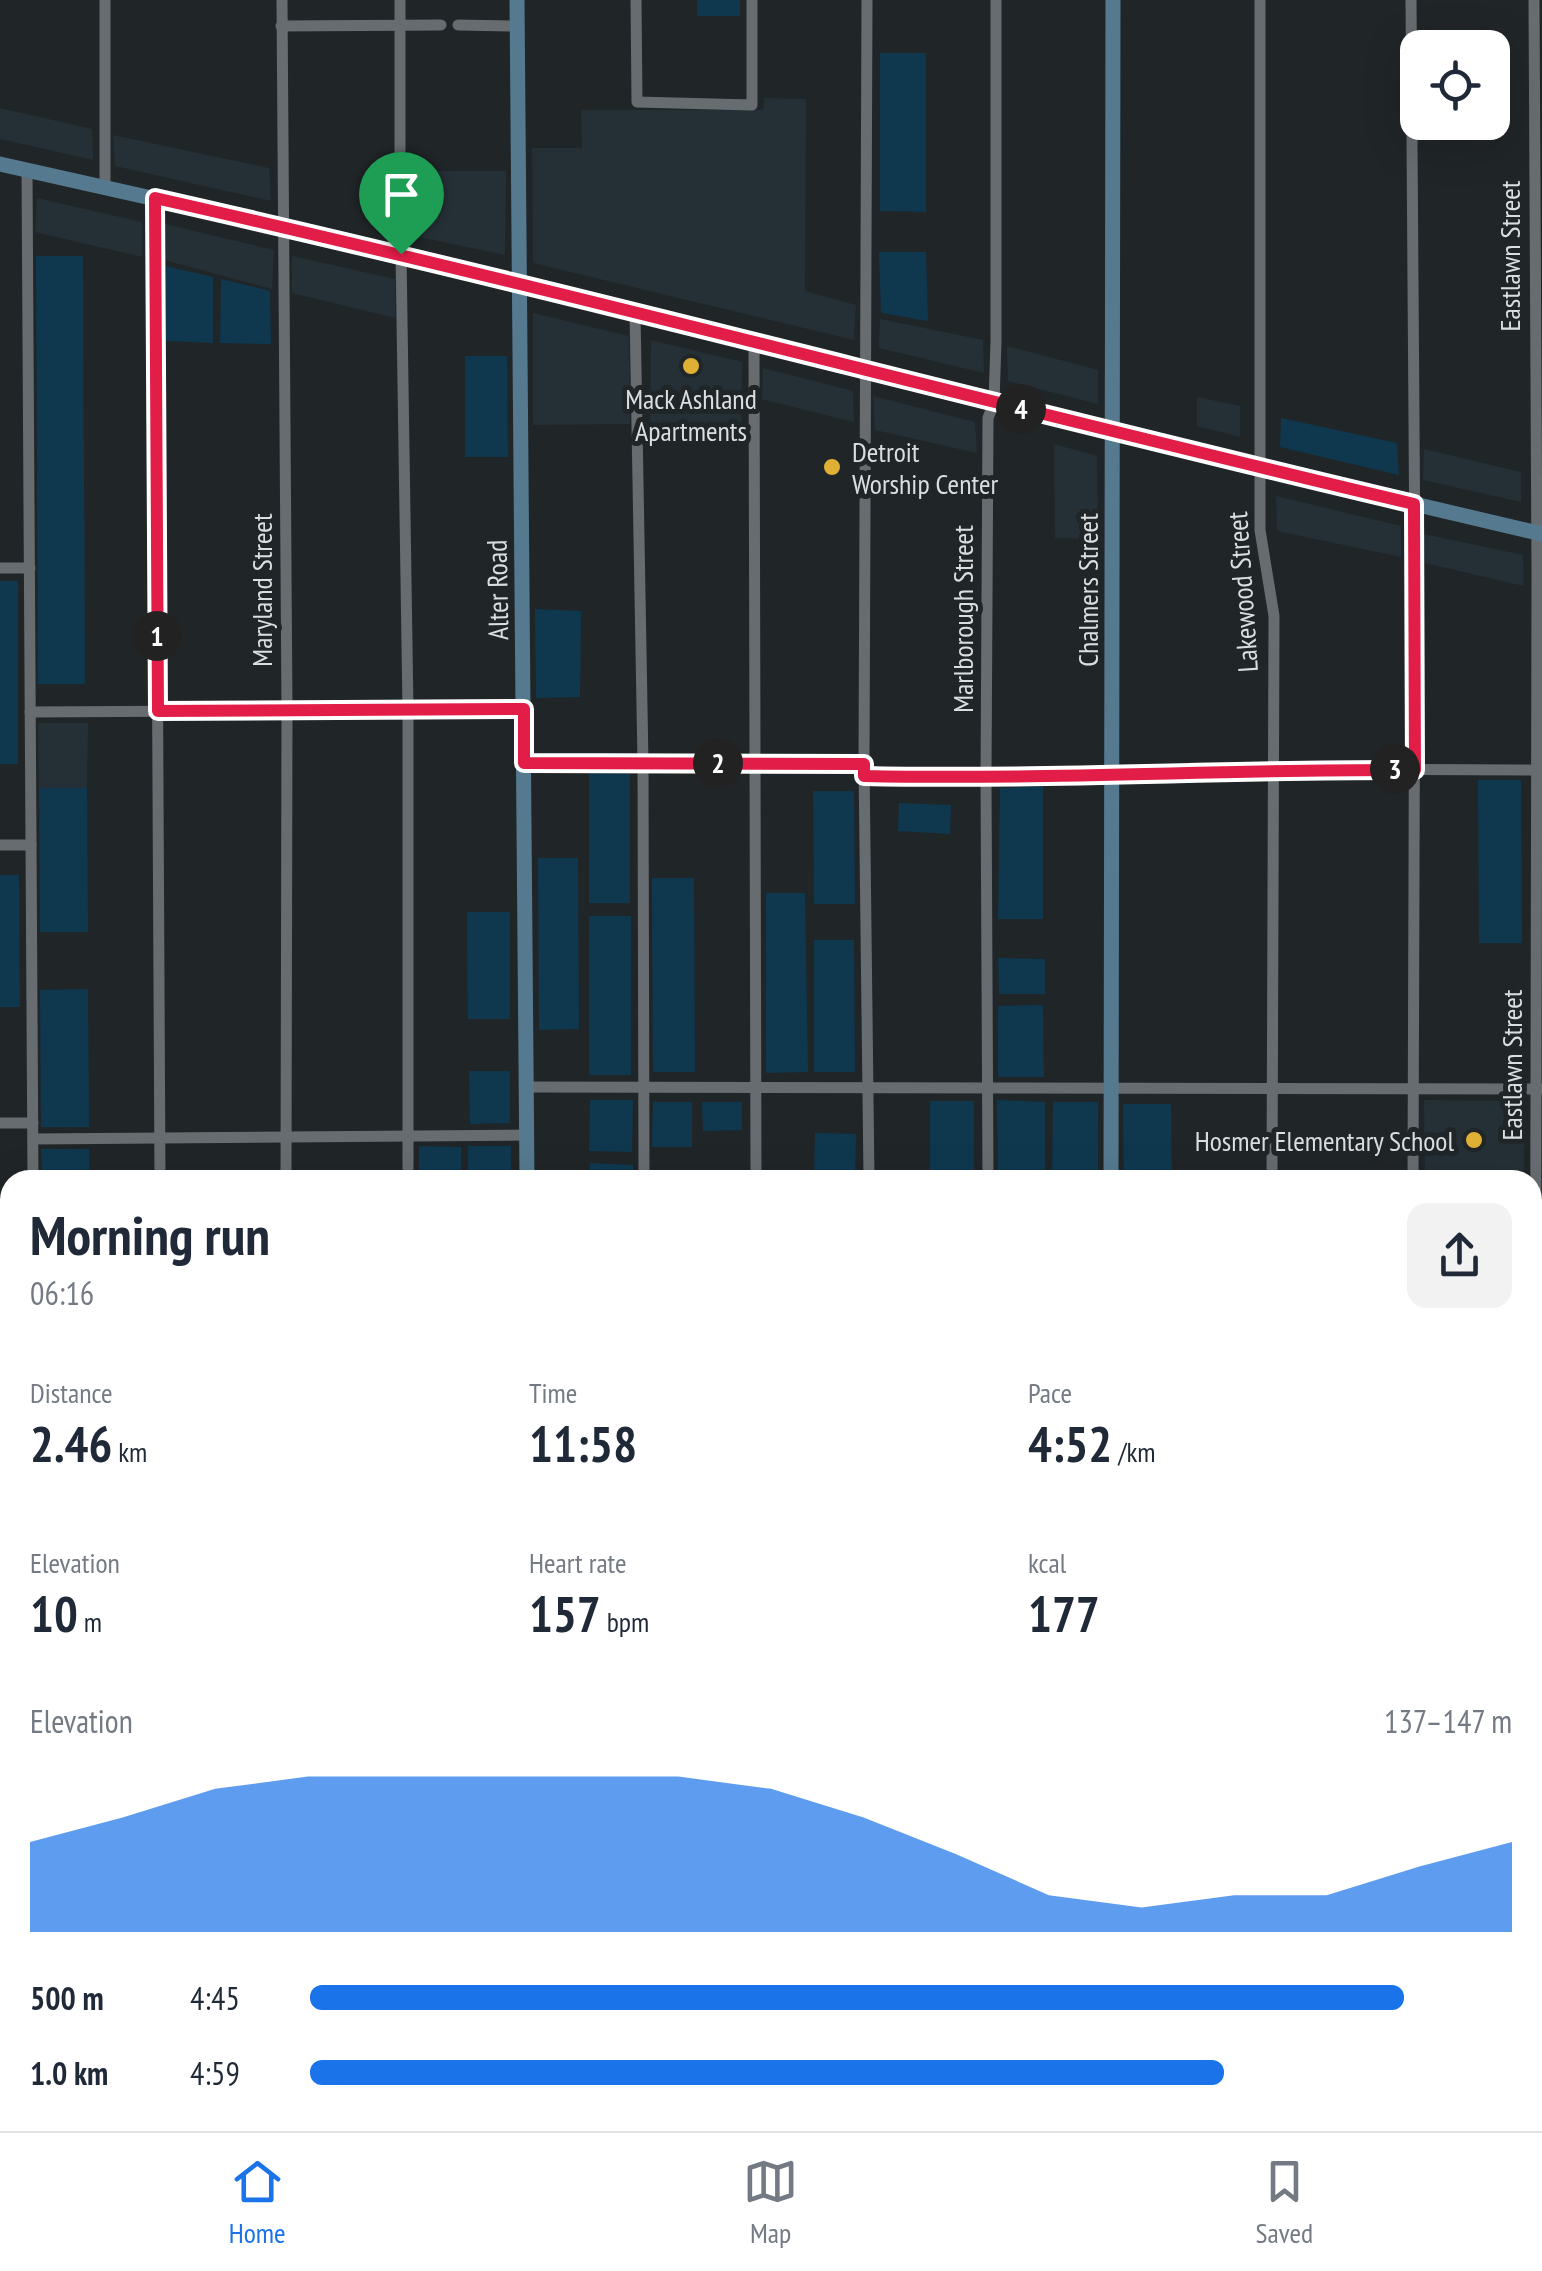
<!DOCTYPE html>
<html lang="en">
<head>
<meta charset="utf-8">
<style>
	body { margin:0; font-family:"PT Sans Narrow",sans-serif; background:#f2f2f3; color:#1f2937; height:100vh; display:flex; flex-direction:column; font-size:38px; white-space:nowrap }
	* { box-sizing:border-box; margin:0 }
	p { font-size:32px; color:#747a83 }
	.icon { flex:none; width:55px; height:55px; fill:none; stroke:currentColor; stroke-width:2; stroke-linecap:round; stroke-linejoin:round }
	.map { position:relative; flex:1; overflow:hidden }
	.side { position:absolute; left:0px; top:1170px; width:1542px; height:962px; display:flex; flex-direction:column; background:#fff; border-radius:30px 30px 0 0; box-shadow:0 10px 40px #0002 }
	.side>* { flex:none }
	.fabs { position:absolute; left:1400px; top:30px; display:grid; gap:20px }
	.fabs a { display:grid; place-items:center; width:110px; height:110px; border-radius:20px; background:#fff; box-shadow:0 10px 40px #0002; font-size:50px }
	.pin { position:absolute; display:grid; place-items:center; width:85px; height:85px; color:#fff; margin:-102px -42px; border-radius:50% 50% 50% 0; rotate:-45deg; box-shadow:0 0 10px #0007 }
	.pin .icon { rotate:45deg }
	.km { position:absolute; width:50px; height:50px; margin:-25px; border-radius:50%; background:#222; color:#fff; font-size:28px; line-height:50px; text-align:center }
	.round { display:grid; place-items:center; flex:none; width:105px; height:105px; border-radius:20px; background:#f2f2f3 }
	.summary { display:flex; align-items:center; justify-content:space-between; height:170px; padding:0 30px }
	h1 { font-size:55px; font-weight:600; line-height:75px }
	.stats { display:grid; grid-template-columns:repeat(3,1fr); gap:15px; height:170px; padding:10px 30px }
	.stats div { display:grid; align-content:center }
	.stats b { font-size:50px; font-weight:600 }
	.stats small { font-size:28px; font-weight:400 }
	.stats p { font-size:28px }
	.chart { height:280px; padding:20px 30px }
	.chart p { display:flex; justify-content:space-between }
	.chart svg { width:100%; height:180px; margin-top:10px; fill:#1a73e8; opacity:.7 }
	ul { padding:0 30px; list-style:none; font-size:32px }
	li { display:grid; grid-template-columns:160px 120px 1fr; align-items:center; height:75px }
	li i { height:25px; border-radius:12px; background:#1a73e8 }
	.dock { display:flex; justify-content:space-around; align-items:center; height:140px; border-top:2px solid #e0e1e3; background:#fff; font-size:28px; color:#747a83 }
	.dock a { display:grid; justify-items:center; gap:5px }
	.dock .on { color:#1a73e8 }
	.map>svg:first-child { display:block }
	.built { fill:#253036 }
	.green { fill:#0f384f }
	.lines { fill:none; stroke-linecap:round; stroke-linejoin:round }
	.street { stroke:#666c70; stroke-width:11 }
	.secondary { stroke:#557a8f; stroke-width:15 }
	.route-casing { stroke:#fff; stroke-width:20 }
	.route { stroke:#e11d48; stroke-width:12 }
	.poi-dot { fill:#dfb034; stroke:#202528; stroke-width:4 }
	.labels { text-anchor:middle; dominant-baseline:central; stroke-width:10; stroke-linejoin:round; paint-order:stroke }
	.street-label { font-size:28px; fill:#dbdee1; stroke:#202528 }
	.poi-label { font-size:28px; fill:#dbdee1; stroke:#202528 }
</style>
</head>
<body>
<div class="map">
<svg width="1542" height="2131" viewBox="0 0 1542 2131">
	<rect width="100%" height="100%" fill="#202528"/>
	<g class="built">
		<path d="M764,98L806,99L805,291L856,305L854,340L533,263L532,148H582L581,110H763Z"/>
		<path d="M0,108L92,129L93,160L0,139Z"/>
		<path d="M113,135L269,168L271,201L115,166Z"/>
		<path d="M412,171H506L505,255L410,235Z"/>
		<path d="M37,198L142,222V257L35,232Z"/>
		<path d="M161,223L274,250L272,289L164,260Z"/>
		<path d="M292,256L395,279V318L292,293Z"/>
		<path d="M533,313L629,336L630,424L533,425Z"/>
		<path d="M880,319L983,340L984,373L879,348Z"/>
		<path d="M651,340L742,362L741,437H650Z"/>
		<path d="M1007,346L1098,370V404L1008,381Z"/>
		<path d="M763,368L853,391L854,422L762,399Z"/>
		<path d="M873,396L975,422L977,453L875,430Z"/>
		<path d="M1197,397L1240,406V437L1197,426Z"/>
		<path d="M1054,444L1097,456L1098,539L1055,538Z"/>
		<path d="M1424,449L1521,472V502L1423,480Z"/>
		<path d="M1276,496L1401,526V557L1277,531Z"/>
		<path d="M1424,534L1523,555L1524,586L1425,563Z"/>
		<path d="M38,723H88L87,788H39Z"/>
		<path d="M1424,1100L1524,1101V1180H1425Z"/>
	</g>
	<g class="green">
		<rect x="697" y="0" width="43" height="16"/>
		<path d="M880,53H926V212L880,211Z"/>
		<path d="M879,252H926L928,321L881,313Z"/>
		<path d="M36,256H83L85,684H38Z"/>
		<path d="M166,266L213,277V343L166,341Z"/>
		<path d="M221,279L270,291L271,344L220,343Z"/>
		<path d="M465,356H507L508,457H465Z"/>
		<path d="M1281,418L1397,443L1399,475L1280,447Z"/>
		<rect x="0" y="581" width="18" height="183"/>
		<path d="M535,609L581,611L580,697L536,698Z"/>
		<path d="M589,773L630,774V903H589Z"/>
		<path d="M1478,780H1521L1522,943H1479Z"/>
		<path d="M1043,786V919H998L1000,788Z"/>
		<path d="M39,788H87L88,932H40Z"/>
		<path d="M813,791H854L855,904H814Z"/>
		<path d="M899,803L951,805L950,834L898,831Z"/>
		<path d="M538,858H578L579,1029L539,1030Z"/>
		<path d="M0,875H19L20,1007H0Z"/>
		<path d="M652,878H694L695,1072H653Z"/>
		<path d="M766,893H805L808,1072L766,1073Z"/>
		<path d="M467,912H510V1019H468Z"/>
		<rect x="589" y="916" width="42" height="159"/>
		<path d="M814,940H854L855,1072H814Z"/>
		<path d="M998,958L1045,959V994H999Z"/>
		<path d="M88,989L89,1127H41L40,990Z"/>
		<path d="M1043,1005L1044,1077H998V1006Z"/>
		<path d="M469,1071H510V1123L470,1124Z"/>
		<path d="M590,1100H633L632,1152L589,1151Z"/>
		<path d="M997,1100L1045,1102V1180H998Z"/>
		<rect x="930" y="1101" width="44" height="79"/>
		<path d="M653,1102H692V1147H652Z"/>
		<path d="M702,1102H742V1130L703,1131Z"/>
		<path d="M1053,1102H1098V1180H1052Z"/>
		<path d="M1123,1104H1171L1172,1180H1124Z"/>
		<path d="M815,1133L856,1134L855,1180H814Z"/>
		<path d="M419,1146L461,1147V1180H419Z"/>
		<rect x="468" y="1146" width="43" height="29"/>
		<path d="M41,1149H89V1180H42Z"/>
		<path d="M590,1163L633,1165L634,1180H589Z"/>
		<path d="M597,2123H699V2131H598Z"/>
	</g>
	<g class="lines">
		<g class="street">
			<path d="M282,0L287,710L286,1180"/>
			<path d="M400,0V226"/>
			<path d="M636,0L637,102L752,105V0"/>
			<path d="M867,0L864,763L869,1180"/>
			<path d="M1260,0V530L1274,616L1272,1180"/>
			<path d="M1411,0L1415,564L1413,1180"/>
			<path d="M458,25L517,26"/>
			<path d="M281,26L441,25"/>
			<path d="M27,170L33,1180"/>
			<path d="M105,188V0"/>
			<path d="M155,199L160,1180"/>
			<path d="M401,254L408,710V1180"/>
			<path d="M635,313L643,763L644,1180"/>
			<path d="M754,342L756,1180"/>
			<path d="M0,568H30"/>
			<path d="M30,712L524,709"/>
			<path d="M524,763H864"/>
			<path d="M864,775L986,779L1303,769L1542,770"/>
			<path d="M0,845H31"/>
			<path d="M526,1087L1542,1089"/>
			<path d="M0,1123H33"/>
			<path d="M33,1139L527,1135"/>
			<path d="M988,1180L986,779L988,418L994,402L996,341V0"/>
			<path d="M0,1401L10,1400"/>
			<path d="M0,1678H10"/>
			<path d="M40,2122V2131"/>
			<path d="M164,2122V2131"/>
			<path d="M314,2122V2131"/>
			<path d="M452,2122V2131"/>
			<path d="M709,2131V2122"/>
			<path d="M873,2131V2122"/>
			<path d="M990,2131V2122"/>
			<path d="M1270,2131V2122"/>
			<path d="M1412,2131V2122"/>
			<path d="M1534,2131L1537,573L1534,0"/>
		</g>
		<g class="secondary">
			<path d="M517,0L527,1180"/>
			<path d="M0,164L401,254L1138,439L1542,534"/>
			<path d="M1111,1180L1113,0"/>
			<path d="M1532,1962H1542"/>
			<path d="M0,1965H10"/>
			<path d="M580,2122L581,2131"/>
			<path d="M1111,2131V2122"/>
		</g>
	</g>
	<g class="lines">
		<defs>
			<path id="route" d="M155,198C576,293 993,405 1414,504L1415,770C1231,769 1048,780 864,776V764L524,763V709L158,711Z"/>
		</defs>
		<use href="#route" class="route-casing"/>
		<use href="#route" class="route"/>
	</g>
	<g class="poi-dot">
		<circle cx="691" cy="366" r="10"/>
		<circle cx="832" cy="467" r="10"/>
		<circle cx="1474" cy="1140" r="10"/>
	</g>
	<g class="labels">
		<g class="street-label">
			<text transform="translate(1509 256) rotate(-90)">Eastlawn Street</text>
			<text transform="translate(261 590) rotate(-90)">Maryland Street</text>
			<text transform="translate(497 590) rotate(-91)">Alter Road</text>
			<text transform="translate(1087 590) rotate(-90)">Chalmers Street</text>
			<text transform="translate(1242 592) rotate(-94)">Lakewood Street</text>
			<text transform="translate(962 619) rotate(-90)">Marlborough Street</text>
			<text transform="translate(1511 1065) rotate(-90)">Eastlawn Street</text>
		</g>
		<g class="poi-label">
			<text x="691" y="398">Mack Ashland<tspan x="691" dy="32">Apartments</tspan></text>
			<text x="852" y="451" text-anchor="start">Detroit<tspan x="852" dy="32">Worship Center</tspan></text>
			<text x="1454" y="1140" text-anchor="end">Hosmer Elementary School</text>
		</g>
	</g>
</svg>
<div class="fabs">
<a><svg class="icon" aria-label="locate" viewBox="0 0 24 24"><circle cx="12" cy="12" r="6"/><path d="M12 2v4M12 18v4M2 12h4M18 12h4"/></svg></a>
</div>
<div class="pin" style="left:401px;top:254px;background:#1e9e55"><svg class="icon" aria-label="arrive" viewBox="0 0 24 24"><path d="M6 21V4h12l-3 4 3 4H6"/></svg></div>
<b class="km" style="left:157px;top:636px">1</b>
<b class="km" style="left:718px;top:763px">2</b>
<b class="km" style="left:1395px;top:769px">3</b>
<b class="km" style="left:1021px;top:409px">4</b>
<section class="side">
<div class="summary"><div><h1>Morning run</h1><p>06:16</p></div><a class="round"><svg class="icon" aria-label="share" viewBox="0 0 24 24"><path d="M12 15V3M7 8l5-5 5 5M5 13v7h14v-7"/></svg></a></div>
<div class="stats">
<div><p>Distance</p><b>2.46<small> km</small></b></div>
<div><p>Time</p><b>11:58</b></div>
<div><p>Pace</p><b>4:52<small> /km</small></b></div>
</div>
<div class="stats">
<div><p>Elevation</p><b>10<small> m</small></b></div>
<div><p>Heart rate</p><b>157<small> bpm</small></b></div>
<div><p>kcal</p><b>177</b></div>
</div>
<div class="chart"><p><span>Elevation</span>137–147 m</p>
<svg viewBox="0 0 160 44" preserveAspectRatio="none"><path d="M0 44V22L10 16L20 9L30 6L40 6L50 6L60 6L70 6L80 9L90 16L100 25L110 35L120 38L130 35L140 35L150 28L160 22V44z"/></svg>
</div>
<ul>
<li><b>500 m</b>4:45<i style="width:91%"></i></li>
<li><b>1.0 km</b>4:59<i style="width:76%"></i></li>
</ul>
</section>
</div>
<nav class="dock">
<a class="on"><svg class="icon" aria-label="home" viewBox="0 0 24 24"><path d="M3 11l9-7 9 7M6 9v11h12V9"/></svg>Home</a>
<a><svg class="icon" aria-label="map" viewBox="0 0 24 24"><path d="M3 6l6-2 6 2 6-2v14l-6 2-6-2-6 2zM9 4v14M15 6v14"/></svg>Map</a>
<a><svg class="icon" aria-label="saved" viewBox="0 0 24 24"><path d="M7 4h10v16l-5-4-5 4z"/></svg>Saved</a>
</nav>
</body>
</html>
